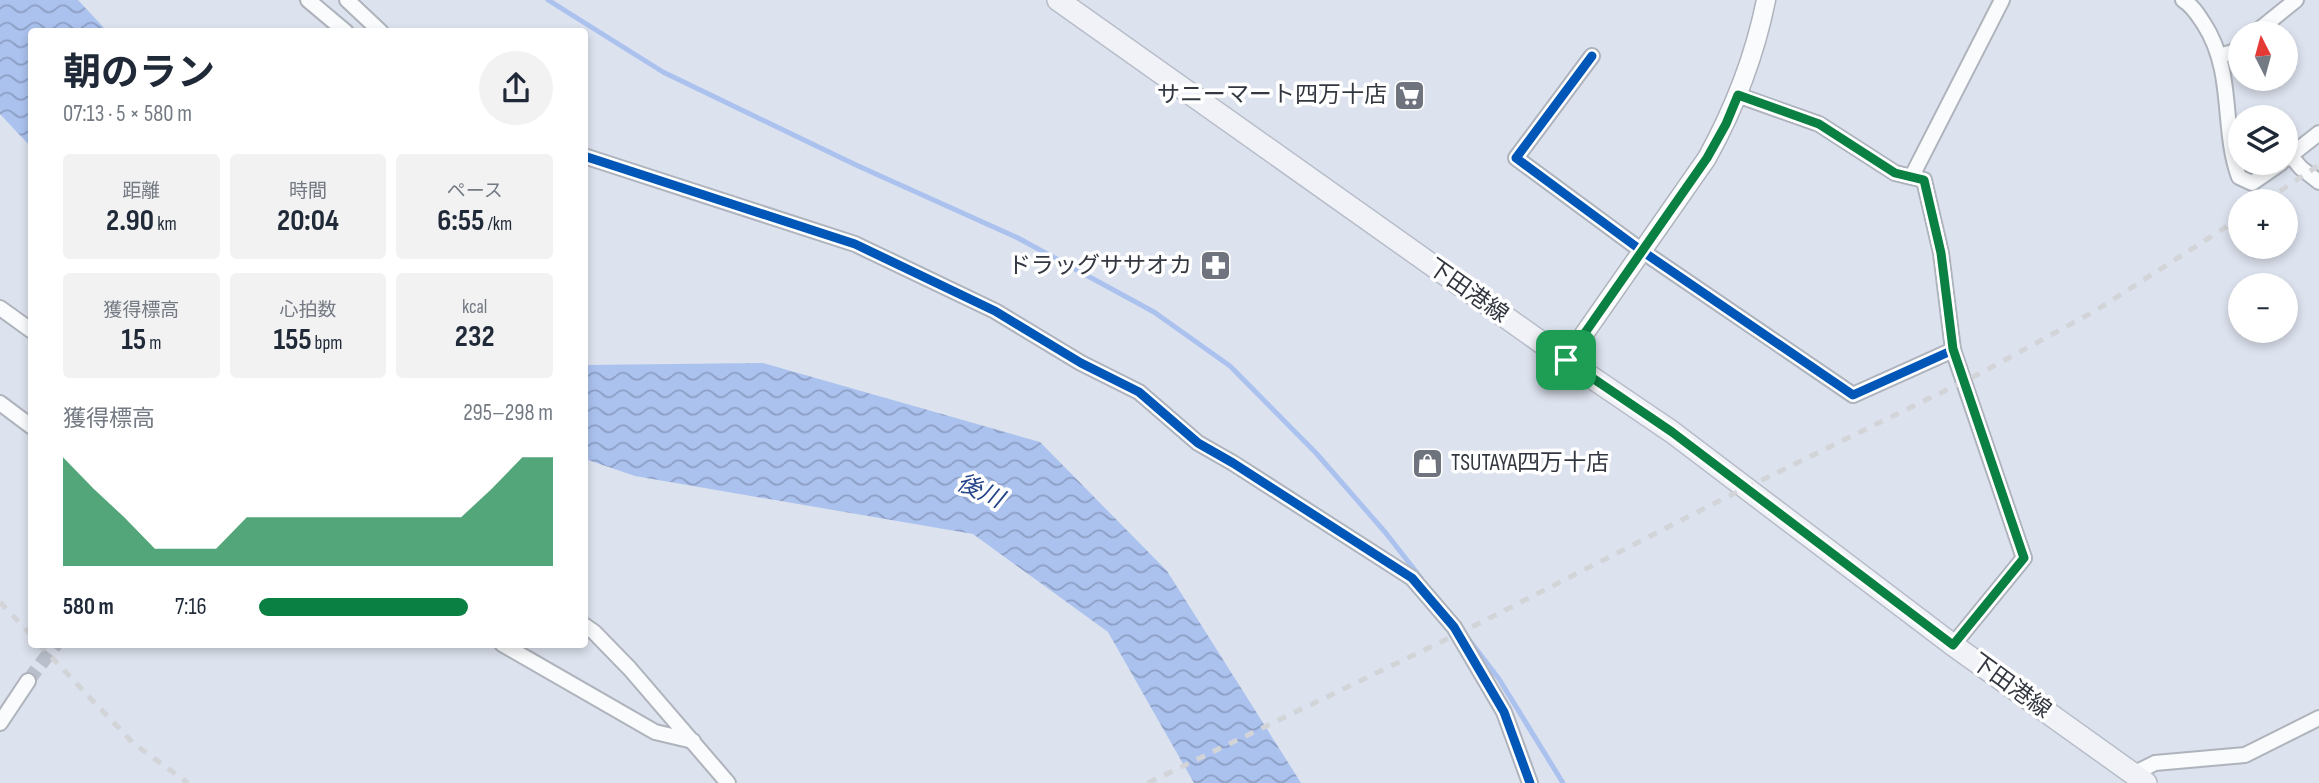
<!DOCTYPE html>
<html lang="ja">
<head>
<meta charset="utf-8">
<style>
	body { margin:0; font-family:"Sofia Sans Condensed","Noto Sans JP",sans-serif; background:#f2f2f3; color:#1f2937; height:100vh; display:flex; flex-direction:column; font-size:26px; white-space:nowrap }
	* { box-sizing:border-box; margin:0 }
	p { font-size:23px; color:#747a83 }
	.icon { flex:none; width:38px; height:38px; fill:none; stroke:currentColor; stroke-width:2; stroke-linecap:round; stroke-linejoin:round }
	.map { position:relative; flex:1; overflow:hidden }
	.panel { position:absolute; left:28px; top:28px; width:560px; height:620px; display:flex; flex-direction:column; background:#fff; border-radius:7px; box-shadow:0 4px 10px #0003 }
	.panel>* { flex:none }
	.needle { width:46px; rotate:354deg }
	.buttons { position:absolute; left:2228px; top:21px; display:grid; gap:14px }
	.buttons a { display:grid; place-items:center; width:70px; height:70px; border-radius:50%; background:#fff; box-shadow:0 4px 10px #0003; font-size:35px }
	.pin { position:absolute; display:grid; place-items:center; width:60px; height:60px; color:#fff; margin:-30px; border-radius:14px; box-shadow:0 4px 10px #0006 }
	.round { display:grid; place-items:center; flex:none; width:74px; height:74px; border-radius:37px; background:#f2f2f3 }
	.head { display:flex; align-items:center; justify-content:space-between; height:119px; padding:0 35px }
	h1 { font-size:38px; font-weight:700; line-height:52px }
	.metrics { display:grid; grid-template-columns:repeat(3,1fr); gap:10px; height:119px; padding:7px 35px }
	.metrics div { display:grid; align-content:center; border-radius:7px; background:#f2f2f3; text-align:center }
	.metrics b { font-size:30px; font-weight:700 }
	.metrics small { font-size:19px; font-weight:400 }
	.metrics p { font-size:19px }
	.chart { height:196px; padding:14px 35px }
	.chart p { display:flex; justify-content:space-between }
	.chart svg { width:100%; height:126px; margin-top:7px; fill:#0b8043; opacity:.7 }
	ul { padding:0 35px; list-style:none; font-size:23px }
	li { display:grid; grid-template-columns:112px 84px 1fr; align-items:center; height:52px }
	li i { height:18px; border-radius:9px; background:#0b8043 }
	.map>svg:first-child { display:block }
	.water { fill:url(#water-waves) }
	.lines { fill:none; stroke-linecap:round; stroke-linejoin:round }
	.stream { stroke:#abc2ef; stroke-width:5 }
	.minor-tunnel { stroke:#bac0cb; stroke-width:14; stroke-dasharray:14 7; stroke-linecap:butt }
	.minor-casing { stroke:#aeb3bc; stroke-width:18 }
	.tertiary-casing { stroke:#aeb3bc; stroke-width:21 }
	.primary-casing { stroke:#b7bdc9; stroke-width:24 }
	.minor { stroke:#fafbfc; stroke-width:14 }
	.tertiary { stroke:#fafbfc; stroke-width:18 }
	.primary { stroke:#f0f2f7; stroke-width:21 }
	.rail { stroke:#d2d4d8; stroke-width:5; stroke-dasharray:9 9; stroke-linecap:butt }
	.cycleway-casing { stroke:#fff; stroke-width:13 }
	.cycleway { stroke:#0057b8; stroke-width:9 }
	.route-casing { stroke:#fff; stroke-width:14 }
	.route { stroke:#0b8043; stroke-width:9 }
	.labels { text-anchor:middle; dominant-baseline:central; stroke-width:7; stroke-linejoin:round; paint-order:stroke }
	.poi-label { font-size:23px; fill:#323740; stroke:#fff; text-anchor:end }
	.street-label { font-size:23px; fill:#323740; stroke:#fff }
	.water-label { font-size:24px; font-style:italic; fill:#26458b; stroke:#fff }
</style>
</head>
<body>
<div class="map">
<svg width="2319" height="783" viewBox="0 0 2319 783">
	<defs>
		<pattern id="water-waves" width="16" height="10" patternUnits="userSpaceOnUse" patternTransform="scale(1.75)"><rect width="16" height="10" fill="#abc2ef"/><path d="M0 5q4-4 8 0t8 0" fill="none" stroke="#8c9ec3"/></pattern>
	</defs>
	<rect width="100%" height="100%" fill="#dce2ee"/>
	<g class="water">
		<path d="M0,0H78L107,31L32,32L31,147L0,114Z"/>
		<path d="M763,363L1040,442L1167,571L1301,783H1194L1108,632L973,534L635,476L585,459V365Z"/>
	</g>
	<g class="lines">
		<g class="stream">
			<path d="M548,0L663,72L856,165L1018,238L1154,312L1230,366L1316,453L1385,532L1421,578"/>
			<path d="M1470,641L1499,679L1563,783"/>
		</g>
		<path class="minor-tunnel" d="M28,681L56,644"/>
		<defs>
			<g id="minor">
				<path d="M308,0L346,32"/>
				<path d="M347,0L381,32"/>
				<path d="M2183,0C2193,6 2198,15 2204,24C2235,72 2221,128 2239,177L2252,183L2281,163"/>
				<path d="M2255,33L2296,0"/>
				<path d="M1592,56L1516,158L1642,251L1853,395L1953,350"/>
				<path d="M2219,56L2233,52L2240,46"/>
				<path d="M1737,95L1819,124L1895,173L1924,180L1941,253L1953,350L2024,558L1953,645"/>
				<path d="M2290,155L2301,168L2319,182"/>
				<path d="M584,156L855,244L995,311L1081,363L1139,392L1198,443L1233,463L1412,578L1454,627L1504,712L1530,783"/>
				<path d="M2286,159L2319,133"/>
				<path d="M1912,176L2002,0"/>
				<path d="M0,308L32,331"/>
				<path d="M0,403L32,427"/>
				<path d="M584,625L594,632L630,669L728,783"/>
				<path d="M502,644L655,732L693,741"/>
				<path d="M0,723L28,681"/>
				<path d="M2133,774L2155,763L2245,755L2319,718"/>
			</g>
			<path id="tertiary" d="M1566,360L1707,158C1734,109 1755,55 1766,0"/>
			<path id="primary" d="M1058,0L1566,360L1672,432L1953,645L2146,783"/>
		</defs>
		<use href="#minor" class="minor-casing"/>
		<use href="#tertiary" class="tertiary-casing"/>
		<use href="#primary" class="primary-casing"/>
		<use href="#minor" class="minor"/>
		<use href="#tertiary" class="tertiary"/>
		<use href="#primary" class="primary"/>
		<g class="rail">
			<path d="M2265,201L2319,165"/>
			<path d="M0,602L32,636"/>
			<path d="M39,644L133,743L188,783"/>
			<path d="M1148,783L1472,627L1719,501L1979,374L2095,311L2240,218"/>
		</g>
		<defs>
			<g id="cycleway">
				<path d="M1592,56L1516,158L1642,251L1853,395L1953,350"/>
				<path d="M1737,95L1819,124L1895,173L1924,180L1941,253L1953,350L2024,558L1953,645"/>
				<path d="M584,156L855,244L995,311L1081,363L1139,392L1198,443L1233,463L1412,578L1454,627L1504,712L1530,783"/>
			</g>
		</defs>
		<use href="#cycleway" class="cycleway-casing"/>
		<use href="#cycleway" class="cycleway"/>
	</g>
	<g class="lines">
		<defs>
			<path id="route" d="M1738,95L1819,124L1895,173L1924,180L1941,253L1953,349L2024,558L1953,645L1672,432L1566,360L1707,158L1726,124Z"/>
		</defs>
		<use href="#route" class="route-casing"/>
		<use href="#route" class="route"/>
	</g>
	<defs>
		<symbol id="supermarket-square" viewBox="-11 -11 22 22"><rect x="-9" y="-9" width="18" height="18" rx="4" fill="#6e737d" stroke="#fff"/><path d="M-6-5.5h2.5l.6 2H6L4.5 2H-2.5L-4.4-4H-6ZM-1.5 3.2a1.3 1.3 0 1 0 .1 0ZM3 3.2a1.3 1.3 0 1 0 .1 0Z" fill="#fff"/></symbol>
		<symbol id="pharmacy-square" viewBox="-11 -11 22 22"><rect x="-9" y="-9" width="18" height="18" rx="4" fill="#6e737d" stroke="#fff"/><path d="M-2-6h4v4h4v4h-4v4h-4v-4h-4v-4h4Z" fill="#fff"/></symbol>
		<symbol id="shop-square" viewBox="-11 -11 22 22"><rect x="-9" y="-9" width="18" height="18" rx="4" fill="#6e737d" stroke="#fff"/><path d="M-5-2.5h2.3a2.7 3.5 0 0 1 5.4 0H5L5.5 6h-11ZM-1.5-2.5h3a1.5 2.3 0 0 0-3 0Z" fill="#fff"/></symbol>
	</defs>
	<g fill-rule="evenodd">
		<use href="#supermarket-square" x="1392" y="78" width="35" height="35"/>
		<use href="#pharmacy-square" x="1198" y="248" width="35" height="35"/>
		<use href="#shop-square" x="1410" y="446" width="35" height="35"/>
	</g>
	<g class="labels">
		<g class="poi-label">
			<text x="1387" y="95">サニーマート四万十店</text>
			<text x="1192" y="266">ドラッグササオカ</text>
			<text x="1451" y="463" text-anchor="start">TSUTAYA四万十店</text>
		</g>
		<g class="street-label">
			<text transform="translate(1468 291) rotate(35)">下田港線</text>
			<text transform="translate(2011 686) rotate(36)">下田港線</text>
		</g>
		<g class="water-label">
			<text transform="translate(980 491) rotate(25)">後川</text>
		</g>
	</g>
</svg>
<div class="buttons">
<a><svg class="needle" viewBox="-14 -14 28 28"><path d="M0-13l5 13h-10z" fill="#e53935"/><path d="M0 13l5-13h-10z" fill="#747a83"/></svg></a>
<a><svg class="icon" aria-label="layers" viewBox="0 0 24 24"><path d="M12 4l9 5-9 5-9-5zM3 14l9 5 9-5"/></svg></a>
<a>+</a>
<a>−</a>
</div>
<div class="pin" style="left:1566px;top:360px;background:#1e9e55"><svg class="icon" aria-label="arrive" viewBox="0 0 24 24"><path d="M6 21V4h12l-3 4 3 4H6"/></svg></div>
<section class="panel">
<div class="head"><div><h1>朝のラン</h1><p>07:13 · 5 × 580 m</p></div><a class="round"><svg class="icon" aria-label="share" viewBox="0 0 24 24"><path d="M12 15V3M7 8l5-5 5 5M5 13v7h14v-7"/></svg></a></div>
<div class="metrics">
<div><p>距離</p><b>2.90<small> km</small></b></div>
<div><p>時間</p><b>20:04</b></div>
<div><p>ペース</p><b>6:55<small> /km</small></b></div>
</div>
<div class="metrics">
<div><p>獲得標高</p><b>15<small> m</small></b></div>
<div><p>心拍数</p><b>155<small> bpm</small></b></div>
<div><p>kcal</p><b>232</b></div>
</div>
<div class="chart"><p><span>獲得標高</span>295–298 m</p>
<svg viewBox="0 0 160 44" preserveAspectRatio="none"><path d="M0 44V6L10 17L20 27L30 38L40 38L50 38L60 27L70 27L80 27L90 27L100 27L110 27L120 27L130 27L140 17L150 6L160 6V44z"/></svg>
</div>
<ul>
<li><b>580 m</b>7:16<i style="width:71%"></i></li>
</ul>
</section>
</div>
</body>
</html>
